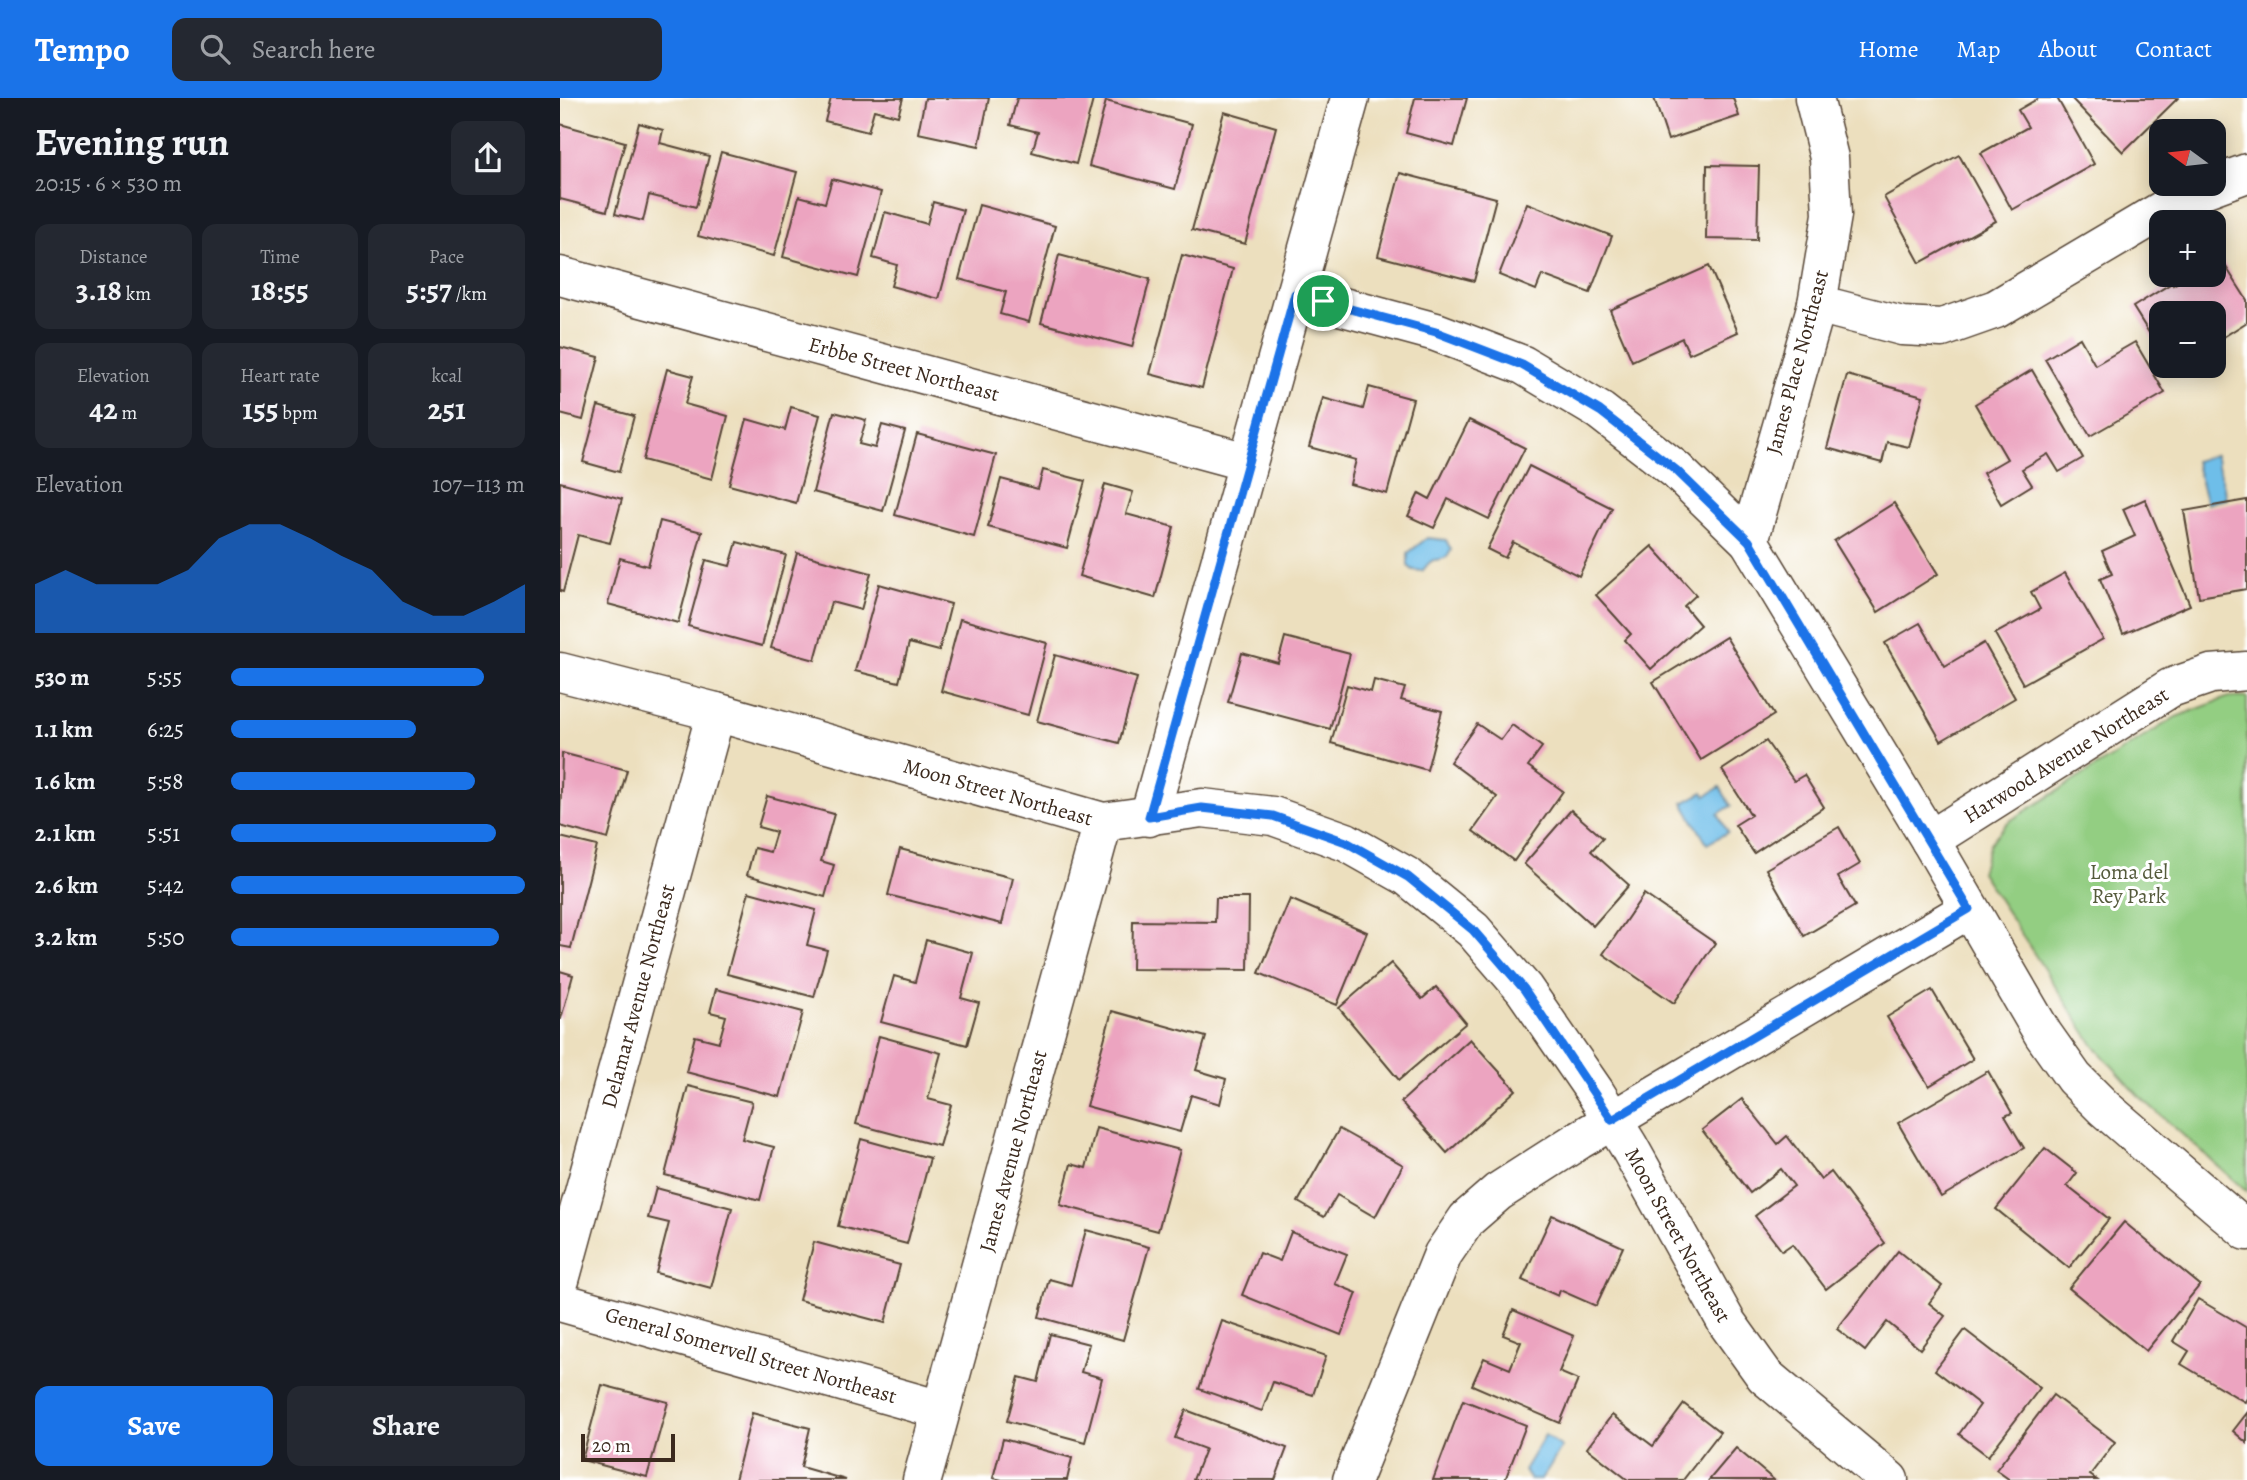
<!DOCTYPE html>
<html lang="en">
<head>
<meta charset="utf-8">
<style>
	body { margin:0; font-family:Alegreya,serif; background:#242831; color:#f1f3f6; height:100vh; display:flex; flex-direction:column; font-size:26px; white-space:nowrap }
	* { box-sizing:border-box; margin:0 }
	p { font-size:23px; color:#9ea1a6 }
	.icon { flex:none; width:38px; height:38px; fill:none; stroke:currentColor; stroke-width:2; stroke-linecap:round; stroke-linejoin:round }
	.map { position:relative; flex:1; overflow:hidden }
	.panel { display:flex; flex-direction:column; background:#171b24; width:560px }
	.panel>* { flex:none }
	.needle { width:46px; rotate:285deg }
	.tools { position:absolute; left:1589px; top:21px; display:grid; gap:14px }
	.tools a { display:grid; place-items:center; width:77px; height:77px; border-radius:14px; background:#171b24; box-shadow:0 4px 18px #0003; font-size:35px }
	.scale { position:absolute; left:21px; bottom:18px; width:94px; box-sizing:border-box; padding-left:7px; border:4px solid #3b2a1e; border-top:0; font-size:19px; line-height:24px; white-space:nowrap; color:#3b2a1e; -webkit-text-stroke:5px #fff; paint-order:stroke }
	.pin { position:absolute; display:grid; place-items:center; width:60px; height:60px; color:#fff; margin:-30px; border:4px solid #fff; border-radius:50%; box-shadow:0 2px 7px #0007 }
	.round { display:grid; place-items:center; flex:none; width:74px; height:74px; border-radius:14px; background:#242831 }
	.summary { display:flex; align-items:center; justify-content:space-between; height:119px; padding:0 35px }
	h1 { font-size:38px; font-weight:700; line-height:52px }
	.metrics { display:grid; grid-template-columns:repeat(3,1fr); gap:10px; height:119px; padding:7px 35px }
	.metrics div { display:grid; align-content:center; border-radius:14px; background:#242831; text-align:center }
	.metrics b { font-size:30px; font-weight:700 }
	.metrics small { font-size:19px; font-weight:400 }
	.metrics p { font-size:19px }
	.chart { height:196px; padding:14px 35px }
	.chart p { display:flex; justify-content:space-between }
	.chart svg { width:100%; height:126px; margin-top:7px; fill:#1a73e8; opacity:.7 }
	.button { display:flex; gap:14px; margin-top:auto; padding:14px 35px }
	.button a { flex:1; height:80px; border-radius:14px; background:#1a73e8; color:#fff; font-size:28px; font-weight:700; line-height:80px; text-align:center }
	.button a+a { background:#242831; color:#f1f3f6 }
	ul { padding:0 35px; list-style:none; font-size:23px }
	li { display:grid; grid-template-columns:112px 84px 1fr; align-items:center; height:52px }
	li i { height:18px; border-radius:9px; background:#1a73e8 }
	header { display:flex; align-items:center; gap:42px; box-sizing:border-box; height:98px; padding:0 35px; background:#1a73e8; color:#fff }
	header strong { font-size:33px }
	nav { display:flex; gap:38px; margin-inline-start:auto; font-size:24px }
	.search { width:490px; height:63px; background:#242831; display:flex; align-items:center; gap:18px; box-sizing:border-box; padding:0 24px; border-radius:14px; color:#9ea1a6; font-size:26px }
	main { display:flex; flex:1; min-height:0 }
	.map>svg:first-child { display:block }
	.green { fill:#93ce82; stroke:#677c50; stroke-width:2 }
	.water { fill:#6ebee9; stroke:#547484; stroke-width:2 }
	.building { fill:#eca4c0 }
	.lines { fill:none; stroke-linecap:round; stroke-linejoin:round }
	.minor-casing { stroke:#564536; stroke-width:41 }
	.minor { stroke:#fff; stroke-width:38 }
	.route-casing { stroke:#fff; stroke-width:14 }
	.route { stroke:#1a73e8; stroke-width:9 }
	.labels { text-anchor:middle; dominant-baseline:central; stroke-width:6; stroke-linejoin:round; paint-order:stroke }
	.street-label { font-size:21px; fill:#3b2a1e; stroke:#fff }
	.park-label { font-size:21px; fill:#555b3c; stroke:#fff }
</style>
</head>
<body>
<header>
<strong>Tempo</strong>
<div class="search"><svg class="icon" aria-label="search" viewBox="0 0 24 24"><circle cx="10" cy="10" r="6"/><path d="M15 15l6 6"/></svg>Search here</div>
<nav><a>Home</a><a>Map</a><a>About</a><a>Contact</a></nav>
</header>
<main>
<section class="panel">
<div class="summary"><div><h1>Evening run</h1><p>20:15 · 6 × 530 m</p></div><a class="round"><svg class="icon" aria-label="share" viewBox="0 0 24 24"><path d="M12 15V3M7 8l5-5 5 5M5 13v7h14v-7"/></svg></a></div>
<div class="metrics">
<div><p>Distance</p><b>3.18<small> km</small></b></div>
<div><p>Time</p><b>18:55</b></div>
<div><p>Pace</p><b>5:57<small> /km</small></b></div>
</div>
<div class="metrics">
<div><p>Elevation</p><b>42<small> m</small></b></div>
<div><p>Heart rate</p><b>155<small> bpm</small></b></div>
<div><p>kcal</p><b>251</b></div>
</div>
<div class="chart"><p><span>Elevation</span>107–113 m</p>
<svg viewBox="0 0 160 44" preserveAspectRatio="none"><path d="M0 44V27L10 22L20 27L30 27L40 27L50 22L60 11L70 6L80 6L90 11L100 17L110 22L120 33L130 38L140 38L150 33L160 27V44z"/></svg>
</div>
<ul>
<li><b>530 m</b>5:55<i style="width:86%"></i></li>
<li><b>1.1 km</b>6:25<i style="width:63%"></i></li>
<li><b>1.6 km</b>5:58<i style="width:83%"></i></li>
<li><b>2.1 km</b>5:51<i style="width:90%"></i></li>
<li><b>2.6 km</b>5:42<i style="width:100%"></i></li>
<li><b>3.2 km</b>5:50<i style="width:91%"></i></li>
</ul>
<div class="button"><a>Save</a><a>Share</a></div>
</section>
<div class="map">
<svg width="1687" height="1382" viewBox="0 0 1687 1382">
	<rect width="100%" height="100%" fill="#fff"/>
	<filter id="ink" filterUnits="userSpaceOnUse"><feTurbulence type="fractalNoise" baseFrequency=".0143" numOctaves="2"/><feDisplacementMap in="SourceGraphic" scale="14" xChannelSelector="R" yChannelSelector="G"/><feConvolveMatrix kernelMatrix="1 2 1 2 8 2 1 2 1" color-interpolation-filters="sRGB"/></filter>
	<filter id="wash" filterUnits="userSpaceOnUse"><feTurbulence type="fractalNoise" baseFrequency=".00686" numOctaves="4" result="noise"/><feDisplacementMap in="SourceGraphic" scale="28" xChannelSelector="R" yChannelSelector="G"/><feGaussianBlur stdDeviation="1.57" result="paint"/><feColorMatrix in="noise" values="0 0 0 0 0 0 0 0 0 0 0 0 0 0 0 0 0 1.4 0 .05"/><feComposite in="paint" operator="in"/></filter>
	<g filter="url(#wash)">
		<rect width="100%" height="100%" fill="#ecdfbe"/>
		<path class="green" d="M1669,599L1687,600V1094L1578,997L1534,948L1421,774L1430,745L1448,724L1616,619Z"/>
		<g class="water">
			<path d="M1655,357L1667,400L1647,406L1635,363Z"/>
			<path d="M867,440L886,442L891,452C886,463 884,460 874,462C869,463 866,469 862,473L853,472L848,468V455Z"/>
			<path d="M1160,689L1171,708L1158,716L1168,734L1147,746L1123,705L1143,694L1146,698Z"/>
			<path d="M985,1337L1002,1349L981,1382H970L964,1372Z"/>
		</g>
		<g id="blocks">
			<g class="building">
				<path d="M271,0H343L338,18L314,12L308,34L265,23Z"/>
				<path d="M365,0H429L419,48L358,35Z"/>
				<path d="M457,0H525L533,2L516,66L472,54L478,34L450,27Z"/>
				<path d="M855,0H907L894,48L846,35Z"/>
				<path d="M1094,0H1173L1179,18L1108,42Z"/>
				<path d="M1479,0H1497L1534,66L1452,112L1421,55L1468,29L1458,12Z"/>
				<path d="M1511,0H1618L1563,54Z"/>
				<path d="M546,3L632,26L615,91L529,68Z"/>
				<path d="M664,14L716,29L685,146L632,132Z"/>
				<path d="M79,25L103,32L100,45L149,58L136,109L89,97L83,123L55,116Z"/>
				<path d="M0,26L65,44L47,113L0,101Z"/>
				<path d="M161,54L237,74L214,158L138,138Z"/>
				<path d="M1399,57L1436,123L1360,165L1324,99Z"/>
				<path d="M1147,67L1199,68L1197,142L1146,141Z"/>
				<path d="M840,75L936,100L914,183L818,158Z"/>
				<path d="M272,81L321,94L298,179L223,159L239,98L265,105Z"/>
				<path d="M373,104L403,112L379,201L331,188L337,167L313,160L325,114L367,126Z"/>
				<path d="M967,105L1052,138L1030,195L982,177L976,192L939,177Z"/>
				<path d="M419,107L495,128L469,224L440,216L446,194L399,181Z"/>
				<path d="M499,157L590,181L572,249L481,225Z"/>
				<path d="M622,157L673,171L642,290L590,276Z"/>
				<path d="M1659,158L1687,202V224L1654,245V215H1601V254L1573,209L1612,185L1613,187L1630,177H1654V162Z"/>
				<path d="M1149,168L1178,234L1129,256L1122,240L1072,263L1050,212Z"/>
				<path d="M1520,240L1535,267L1575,244L1605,295L1530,338L1485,261Z"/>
				<path d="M0,249L39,259L23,322L0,316Z"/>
				<path d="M107,271L133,278L125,306L168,318L152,381L83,362Z"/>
				<path d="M1472,272L1523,360L1499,374L1488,356L1462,371L1472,387L1441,406L1423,375L1447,361L1415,306Z"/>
				<path d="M1287,277L1363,298L1349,349L1327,344L1322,365L1267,350Z"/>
				<path d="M809,289L853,301L827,396L790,386L796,362L749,349L763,300L803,311Z"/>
				<path d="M38,308L74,318L59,374L23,364Z"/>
				<path d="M231,309L260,317L236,405L169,387L187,321L225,332Z"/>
				<path d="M274,314L306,322L299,346L315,350L322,327L345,333L323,413L253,394Z"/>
				<path d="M909,322L965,350L929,421L888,401L874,430L848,418L859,395L870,401Z"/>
				<path d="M357,336L436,357L414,439L335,417Z"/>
				<path d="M969,368L1052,410L1019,478L953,444L945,460L927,451Z"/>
				<path d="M483,372L525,383L507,450L428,429L441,381L478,391Z"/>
				<path d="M0,384L62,401L50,445L18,437L3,494L0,493Z"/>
				<path d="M545,386L573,394L566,416L614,429L595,500L519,478Z"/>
				<path d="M1585,401L1630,507L1563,536L1540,481L1552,476L1542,453L1575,438L1563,411Z"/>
				<path d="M1687,402V491L1639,499L1624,413Z"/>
				<path d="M1334,405L1378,476L1318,514L1274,443Z"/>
				<path d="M100,423L142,434L118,525L48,506L60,460L88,468Z"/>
				<path d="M177,444L226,457L202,548L128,528L146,462L170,468Z"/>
				<path d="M1092,448L1136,497L1124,508L1140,527L1091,571L1065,542L1071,536L1036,497Z"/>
				<path d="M237,455L311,475L301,512L271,504L255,562L211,550Z"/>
				<path d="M1505,475L1543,541L1463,586L1435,536L1480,511L1471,494Z"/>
				<path d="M319,486L391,506L379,553L349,545L339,584L295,573Z"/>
				<path d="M400,521L487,545L468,617L381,593Z"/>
				<path d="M1360,525L1385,568L1424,545L1455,600L1381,643L1325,545Z"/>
				<path d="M725,539L790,556L770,631L668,604L682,555L718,565Z"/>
				<path d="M1166,539L1214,617L1141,662L1093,584Z"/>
				<path d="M495,557L577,580L559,645L477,623Z"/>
				<path d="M814,582L845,590L841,602L882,613L867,672L771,645L787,587L811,594Z"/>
				<path d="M917,626L941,642L952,627L982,649L968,668L1003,693L954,763L913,733L937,699L890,664Z"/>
				<path d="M1206,643L1234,683L1244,677L1264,709L1194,755L1175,727L1191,717L1162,672Z"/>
				<path d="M2,655L67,672L48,741L0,728Z"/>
				<path d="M207,698L274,716L261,763L274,767L265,799L187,777L194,750L210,754L216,734L198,729Z"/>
				<path d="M1011,712L1043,740L1031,753L1069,787L1033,828L964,766Z"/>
				<path d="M1279,729L1300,766L1278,779L1295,808L1244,838L1206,771Z"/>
				<path d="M0,739L37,748L11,850L0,848Z"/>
				<path d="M340,751L453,780L442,826L328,797Z"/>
				<path d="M189,794L256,812L247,847L267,852L254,899L167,876Z"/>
				<path d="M1084,796L1155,845L1114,905L1043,856Z"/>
				<path d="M656,800H689L688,872L572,871L573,823L655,824Z"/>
				<path d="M730,801L807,834L777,907L699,875Z"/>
				<path d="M366,842L413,855L401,900L419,905L407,947L321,924L334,878L355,884Z"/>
				<path d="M831,865L862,901L876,889L906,925L839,982L779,910Z"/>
				<path d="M0,873L13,877L1,921H0Z"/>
				<path d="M156,891L243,914L220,999L126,974L135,938L159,944L166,918L150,914Z"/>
				<path d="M1372,892L1413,961L1369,988L1327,919Z"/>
				<path d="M552,913L646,939L636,972L666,981L660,1006L631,997L620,1034L526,1008Z"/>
				<path d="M319,938L381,955L368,1001L391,1007L379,1048L296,1026Z"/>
				<path d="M910,941L956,992L887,1055L841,1004Z"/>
				<path d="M1428,973L1452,1015L1445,1018L1464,1050L1381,1099L1338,1025Z"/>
				<path d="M128,988L192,1004L182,1041L214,1049L200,1102L105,1077Z"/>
				<path d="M1182,1001L1218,1046L1227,1038L1261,1082L1271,1074L1325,1145L1266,1191L1232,1146L1222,1153L1195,1118L1234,1088L1221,1071L1190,1095L1142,1032Z"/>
				<path d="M536,1030L620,1052L598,1133L500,1107L511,1066L526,1070Z"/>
				<path d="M779,1031L843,1067L815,1119L777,1097L764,1119L738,1104Z"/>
				<path d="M301,1041L370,1060L347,1146L278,1128Z"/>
				<path d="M1485,1050L1517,1075L1507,1088L1549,1121L1509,1170L1436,1111Z"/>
				<path d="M96,1090L172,1110L151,1190L96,1175L109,1125L88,1120Z"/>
				<path d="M992,1117L1063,1149L1036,1208L1000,1192L998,1198L962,1182Z"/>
				<path d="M1564,1124L1640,1187L1586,1253L1509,1190Z"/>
				<path d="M526,1132L589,1149L563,1242L479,1219L489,1181L511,1187Z"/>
				<path d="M731,1134L787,1156L775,1186L797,1195L781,1237L682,1197L699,1155L720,1163Z"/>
				<path d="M254,1144L340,1167L325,1225L239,1202Z"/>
				<path d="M1338,1153L1382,1188L1369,1205L1385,1218L1360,1251L1327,1224L1305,1253L1277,1231Z"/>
				<path d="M1638,1201L1687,1230V1300L1685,1304L1621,1266L1629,1253L1613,1243Z"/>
				<path d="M953,1212L1014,1238L999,1274L1018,1282L1000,1325L912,1287L924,1260L950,1271L961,1244L943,1237Z"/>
				<path d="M662,1223L766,1258L753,1297L713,1284L702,1313L639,1291Z"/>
				<path d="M1405,1232L1480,1290L1428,1358L1399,1336L1420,1307L1375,1272Z"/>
				<path d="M490,1236L529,1246L521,1274L542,1280L525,1344L447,1323L459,1279L478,1284Z"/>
				<path d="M42,1287L108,1304L87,1379L22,1362Z"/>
				<path d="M1493,1297L1555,1344L1530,1377L1537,1382H1450L1436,1372Z"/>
				<path d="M903,1302L966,1327L945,1382H873Z"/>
				<path d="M1124,1306L1160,1334L1123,1382H1068L1027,1350L1052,1317L1093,1348Z"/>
				<path d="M626,1312L727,1350L715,1382H633L645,1351L615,1340Z"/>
				<path d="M192,1315L250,1330L241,1369L286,1382H175Z"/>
				<path d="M1687,1315V1345L1673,1333Z"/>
				<path d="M443,1341L512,1360L507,1382H442L433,1380Z"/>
				<path d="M1176,1350L1214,1382H1149Z"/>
			</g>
		</g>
	</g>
	<g filter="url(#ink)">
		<use href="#blocks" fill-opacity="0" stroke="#564536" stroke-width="2"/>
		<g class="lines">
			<defs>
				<g id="minor">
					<path d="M0,178L687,364"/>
					<path d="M735,196L876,234L963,267L1040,313L1116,372L1189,443L1370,742L1483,936L1514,980L1544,1010L1687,1133"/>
					<path d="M1257,206L1342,228L1382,230L1436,211L1630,96L1687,75"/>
					<path d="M1189,443L1257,206L1272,117L1269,60L1254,0"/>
					<path d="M0,574L156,614L543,724L642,710L713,718L786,744L848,779L913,832L964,891L1035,994L1068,1047L1167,1225L1205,1278L1329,1382"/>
					<path d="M589,719L790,0"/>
					<path d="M1370,742L1610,590L1651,576L1687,573"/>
					<path d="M0,1182L156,614"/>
					<path d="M0,1204L381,1312"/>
					<path d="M362,1382L543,724"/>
					<path d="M792,1382L883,1156L907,1121L938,1094L1019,1042L1409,811"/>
				</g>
			</defs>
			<use href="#minor" class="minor-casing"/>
			<use href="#minor" class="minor"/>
		</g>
	</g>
	<g class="lines" filter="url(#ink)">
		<defs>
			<path id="route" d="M735,196L876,234L962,267L1040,313L1116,372L1189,443L1409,811L1052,1022L964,891L913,832L848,779L786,744L713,718L642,710L589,719Z"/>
		</defs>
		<use href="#route" class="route-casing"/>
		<use href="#route" class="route"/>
	</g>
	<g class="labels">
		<g class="street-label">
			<text transform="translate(1237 264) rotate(-75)">James Place Northeast</text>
			<text transform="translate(344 271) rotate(15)">Erbbe Street Northeast</text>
			<text transform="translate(1506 657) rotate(-32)">Harwood Avenue Northeast</text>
			<text transform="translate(438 694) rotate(16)">Moon Street Northeast</text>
			<text transform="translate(78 898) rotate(-75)">Delamar Avenue Northeast</text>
			<text transform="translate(453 1053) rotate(-75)">James Avenue Northeast</text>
			<text transform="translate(1118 1137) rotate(61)">Moon Street Northeast</text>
			<text transform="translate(191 1257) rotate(16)">General Somervell Street Northeast</text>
		</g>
		<g class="park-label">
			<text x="1569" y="774">Loma del<tspan x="1569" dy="24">Rey Park</tspan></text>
		</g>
	</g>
</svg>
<div class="tools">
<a><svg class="needle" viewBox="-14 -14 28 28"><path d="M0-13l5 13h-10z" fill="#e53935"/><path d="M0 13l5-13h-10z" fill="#9ea1a6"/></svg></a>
<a>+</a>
<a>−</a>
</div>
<div class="scale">20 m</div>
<div class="pin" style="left:763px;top:203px;background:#1e9e55"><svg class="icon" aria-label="arrive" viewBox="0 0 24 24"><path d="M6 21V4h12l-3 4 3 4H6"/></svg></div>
</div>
</main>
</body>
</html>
